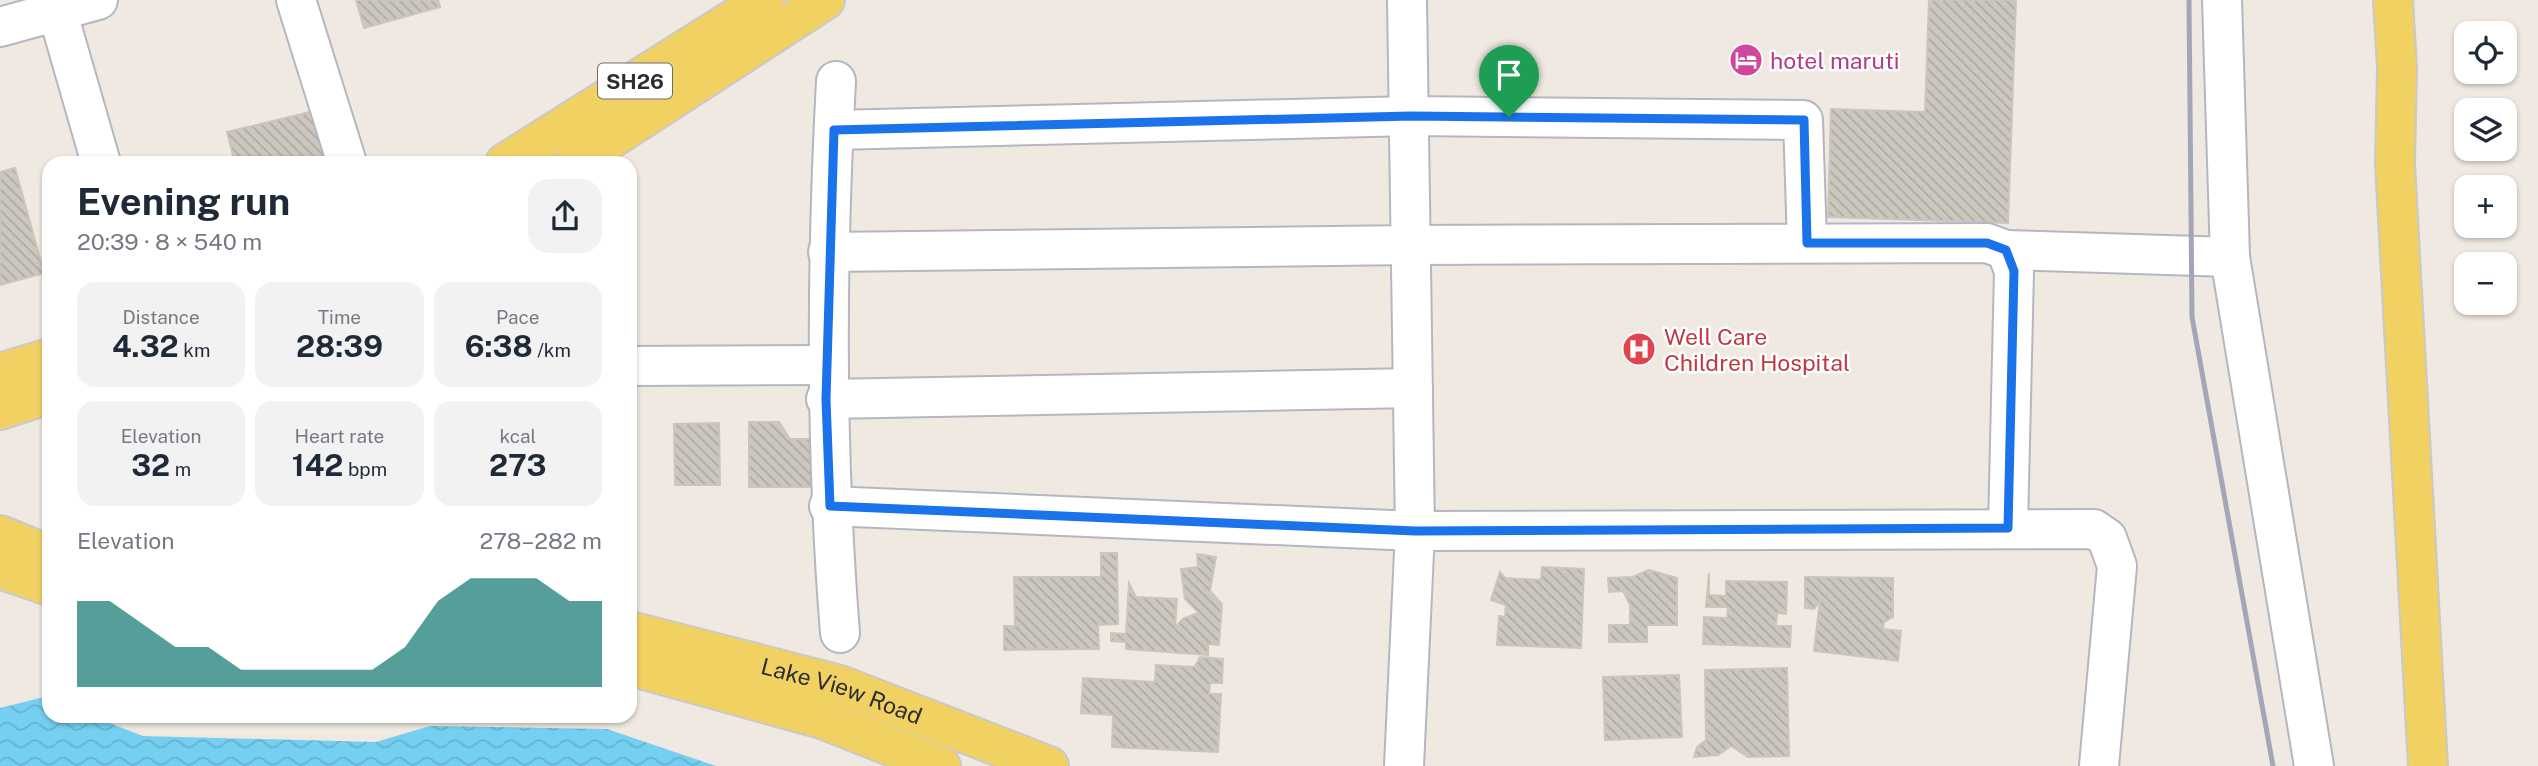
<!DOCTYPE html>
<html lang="en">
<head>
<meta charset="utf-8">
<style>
	body { margin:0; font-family:"Public Sans",sans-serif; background:#f2f2f3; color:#1f2937; height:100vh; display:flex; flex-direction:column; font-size:26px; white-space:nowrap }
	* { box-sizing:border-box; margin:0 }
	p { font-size:23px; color:#747a83 }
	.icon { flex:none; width:38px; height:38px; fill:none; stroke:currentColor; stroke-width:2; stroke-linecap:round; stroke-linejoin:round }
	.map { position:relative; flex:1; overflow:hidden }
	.panel { position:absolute; left:42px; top:156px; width:595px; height:567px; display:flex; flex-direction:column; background:#fff; border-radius:21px; box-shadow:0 2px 5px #0004 }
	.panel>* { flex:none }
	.fabs { position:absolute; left:2454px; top:21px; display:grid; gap:14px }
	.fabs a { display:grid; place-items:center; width:63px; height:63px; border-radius:14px; background:#fff; box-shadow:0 2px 5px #0004; font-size:35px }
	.pin { position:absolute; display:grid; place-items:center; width:60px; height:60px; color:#fff; margin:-72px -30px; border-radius:50% 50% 50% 0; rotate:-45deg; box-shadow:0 0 7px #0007 }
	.pin .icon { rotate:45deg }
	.round { display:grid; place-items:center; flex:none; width:74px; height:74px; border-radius:21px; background:#f2f2f3 }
	.summary { display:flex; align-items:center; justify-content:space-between; height:119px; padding:0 35px }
	h1 { font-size:38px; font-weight:700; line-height:52px }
	.stats { display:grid; grid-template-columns:repeat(3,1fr); gap:10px; height:119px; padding:7px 35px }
	.stats div { display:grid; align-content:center; border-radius:18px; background:#f2f2f3; text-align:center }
	.stats b { font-size:30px; font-weight:700 }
	.stats small { font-size:19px; font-weight:400 }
	.stats p { font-size:19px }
	.chart { height:196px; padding:14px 35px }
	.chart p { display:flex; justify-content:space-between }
	.chart svg { width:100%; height:126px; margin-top:7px; fill:#0f766e; opacity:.7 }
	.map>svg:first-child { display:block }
	.water { fill:url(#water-waves) }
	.building { fill:url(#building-back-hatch); stroke:#cbc5ba; stroke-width:2 }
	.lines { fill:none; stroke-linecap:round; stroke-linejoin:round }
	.minor-casing { stroke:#b4b7c1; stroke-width:42 }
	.major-casing { stroke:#c9c9c9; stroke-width:42 }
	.minor { stroke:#fff; stroke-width:38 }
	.major { stroke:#f2d163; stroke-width:38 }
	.rail { stroke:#a3a6b8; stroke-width:5 }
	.route-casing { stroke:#fff; stroke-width:14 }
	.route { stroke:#1a73e8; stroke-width:9 }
	.labels { text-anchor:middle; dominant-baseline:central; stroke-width:5; stroke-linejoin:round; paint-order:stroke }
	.shield { fill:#fff; stroke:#6d6d6d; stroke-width:2 }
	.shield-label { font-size:21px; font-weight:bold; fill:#2e2e2e }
	.hotel-label { font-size:23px; fill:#b23c85; stroke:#fff; text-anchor:start }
	.health-label { font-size:23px; fill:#be3a42; stroke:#fff; text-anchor:start }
	.street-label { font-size:23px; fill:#2e2e2e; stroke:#fff }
</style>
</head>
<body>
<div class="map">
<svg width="2538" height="766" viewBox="0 0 2538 766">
	<defs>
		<pattern id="water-waves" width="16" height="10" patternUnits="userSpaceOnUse" patternTransform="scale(1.75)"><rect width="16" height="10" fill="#75cff0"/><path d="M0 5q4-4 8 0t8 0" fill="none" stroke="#66b2ce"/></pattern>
		<pattern id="building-back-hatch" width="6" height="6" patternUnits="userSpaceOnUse" patternTransform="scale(1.75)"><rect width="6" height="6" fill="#cbc7bf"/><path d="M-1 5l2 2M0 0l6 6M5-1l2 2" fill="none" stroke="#afaba4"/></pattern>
	</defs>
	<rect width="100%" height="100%" fill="#efe9e1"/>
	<path class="water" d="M44,697L49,699V716H91L143,736L376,742L430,726L607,729L716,766H0V708Z"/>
	<g class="building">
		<path d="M356,0H438L440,7L364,28Z"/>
		<path d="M1929,0H2016L2008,223L1828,217L1831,109L1925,112Z"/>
		<path d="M318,110L332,163H235L227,132Z"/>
		<path d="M15,168L44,273L0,285V172Z"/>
		<path d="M749,422H779L790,439H816L817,487H749Z"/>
		<path d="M719,423L720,485H675L674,424Z"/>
		<path d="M1101,553H1117L1118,624L1098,625L1099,649L1004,650V626H1015L1014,577H1101Z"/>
		<path d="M1197,554L1216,557L1210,591L1222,604L1219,645L1208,644V655L1126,649V642L1111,641V633L1126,634L1129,583L1136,597L1177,599L1175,627L1184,618L1199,613L1185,599L1181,569L1198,567Z"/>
		<path d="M1542,567L1584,569L1581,648L1497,645L1499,616L1505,617L1506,605L1491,600L1500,572L1505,578L1541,580Z"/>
		<path d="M1649,570L1677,578V625H1647V642H1609V625H1630V605L1623,591L1609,592L1608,578L1632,577Z"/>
		<path d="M1709,573V595L1726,596V581L1787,582L1786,614L1777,613L1776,626H1791L1790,647L1703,644L1704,617L1727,618L1728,607H1706Z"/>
		<path d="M1805,577L1893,578V617L1884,622L1883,629L1901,631L1898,661L1814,651L1820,600L1814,609L1805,608Z"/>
		<path d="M1200,657L1223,659L1222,683H1210L1209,694H1221L1218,752L1112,747L1113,715L1081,713L1083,678L1155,682L1156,665L1195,667Z"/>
		<path d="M1787,668L1789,756L1748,757L1731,746L1718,755L1694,757L1697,747L1706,740L1705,670Z"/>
		<path d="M1679,675L1682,737L1605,740L1603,677Z"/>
	</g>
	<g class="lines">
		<defs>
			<g id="minor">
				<path d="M54,0L101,163"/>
				<path d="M296,0L347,163"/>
				<path d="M2222,0L2230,257L2314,766"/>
				<path d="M0,27L98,0"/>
				<path d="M836,81C826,267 825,447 840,633"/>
				<path d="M834,130L1411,116L1803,120L1807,243"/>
				<path d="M2006,250L2230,257"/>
				<path d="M828,252L1413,245L1987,243L2006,250L2014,271L2008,528"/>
				<path d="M630,366L827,365"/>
				<path d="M826,399L1413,388"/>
				<path d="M829,506L1415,531L2094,529L2107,538L2117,566L2099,766"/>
				<path d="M1404,766L1415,531L1407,0"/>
			</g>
			<g id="major">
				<path d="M2393,0L2397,67L2395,164L2428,766"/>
				<path d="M505,163L764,0"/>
				<path d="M574,163L825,0"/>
				<path d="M0,373L49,358"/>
				<path d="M0,410L49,394"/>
				<path d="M0,535L49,555"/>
				<path d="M0,569L49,586"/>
				<path id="s1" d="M630,631L840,685L1049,766"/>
				<path d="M630,666L822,719L941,766"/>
			</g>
		</defs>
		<use href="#minor" class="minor-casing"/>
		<use href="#major" class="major-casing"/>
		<use href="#minor" class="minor"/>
		<use href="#major" class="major"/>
		<path class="rail" d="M2189,0L2192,317L2273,766"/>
	</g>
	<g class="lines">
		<defs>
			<path id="route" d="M1411,116L1804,120L1807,243H1987L2006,250L2014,271L2008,528L1415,531L830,506L826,399L834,130Z"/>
		</defs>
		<use href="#route" class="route-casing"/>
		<use href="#route" class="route"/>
	</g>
	<defs>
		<symbol id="hotel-disc" viewBox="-11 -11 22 22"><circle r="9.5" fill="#d1479c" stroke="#fff"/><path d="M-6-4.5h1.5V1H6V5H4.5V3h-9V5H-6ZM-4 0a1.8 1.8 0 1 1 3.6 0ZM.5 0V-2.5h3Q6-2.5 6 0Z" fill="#fff"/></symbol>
		<symbol id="hospital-disc" viewBox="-11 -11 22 22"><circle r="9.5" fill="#e0444e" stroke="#fff"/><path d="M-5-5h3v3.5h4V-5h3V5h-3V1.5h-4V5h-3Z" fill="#fff"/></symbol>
	</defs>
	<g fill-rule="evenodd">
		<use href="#hotel-disc" x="1727" y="41" width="38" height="38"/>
		<use href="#hospital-disc" x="1620" y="330" width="38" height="38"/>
	</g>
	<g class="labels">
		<rect class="shield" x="598" y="63.5" width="74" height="35" rx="5"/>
		<g class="shield-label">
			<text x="635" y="81">SH26</text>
		</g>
		<g class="hotel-label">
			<text x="1770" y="60">hotel maruti</text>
		</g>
		<g class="health-label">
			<text x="1664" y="336">Well Care<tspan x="1664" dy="26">Children Hospital</tspan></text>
		</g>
		<g class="street-label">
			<text stroke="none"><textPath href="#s1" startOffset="220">Lake View Road</textPath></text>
		</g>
	</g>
</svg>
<div class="fabs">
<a><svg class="icon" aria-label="locate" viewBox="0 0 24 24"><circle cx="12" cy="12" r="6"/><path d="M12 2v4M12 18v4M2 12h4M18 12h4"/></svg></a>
<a><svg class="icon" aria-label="layers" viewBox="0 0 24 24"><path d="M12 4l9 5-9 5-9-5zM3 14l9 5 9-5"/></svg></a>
<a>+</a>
<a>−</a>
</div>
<div class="pin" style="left:1509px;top:117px;background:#1e9e55"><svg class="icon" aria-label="arrive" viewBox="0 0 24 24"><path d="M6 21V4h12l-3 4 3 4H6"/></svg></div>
<section class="panel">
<div class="summary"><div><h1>Evening run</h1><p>20:39 · 8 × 540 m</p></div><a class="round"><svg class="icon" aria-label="share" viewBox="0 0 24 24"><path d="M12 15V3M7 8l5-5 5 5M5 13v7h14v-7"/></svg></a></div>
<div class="stats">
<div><p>Distance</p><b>4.32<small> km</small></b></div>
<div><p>Time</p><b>28:39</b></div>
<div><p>Pace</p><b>6:38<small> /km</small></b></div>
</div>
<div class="stats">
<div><p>Elevation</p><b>32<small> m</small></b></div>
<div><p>Heart rate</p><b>142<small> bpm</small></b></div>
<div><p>kcal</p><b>273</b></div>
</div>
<div class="chart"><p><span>Elevation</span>278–282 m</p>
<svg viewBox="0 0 160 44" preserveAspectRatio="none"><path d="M0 44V14L10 14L20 22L30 30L40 30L50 38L60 38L70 38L80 38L90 38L100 30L110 14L120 6L130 6L140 6L150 14L160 14V44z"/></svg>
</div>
</section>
</div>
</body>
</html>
